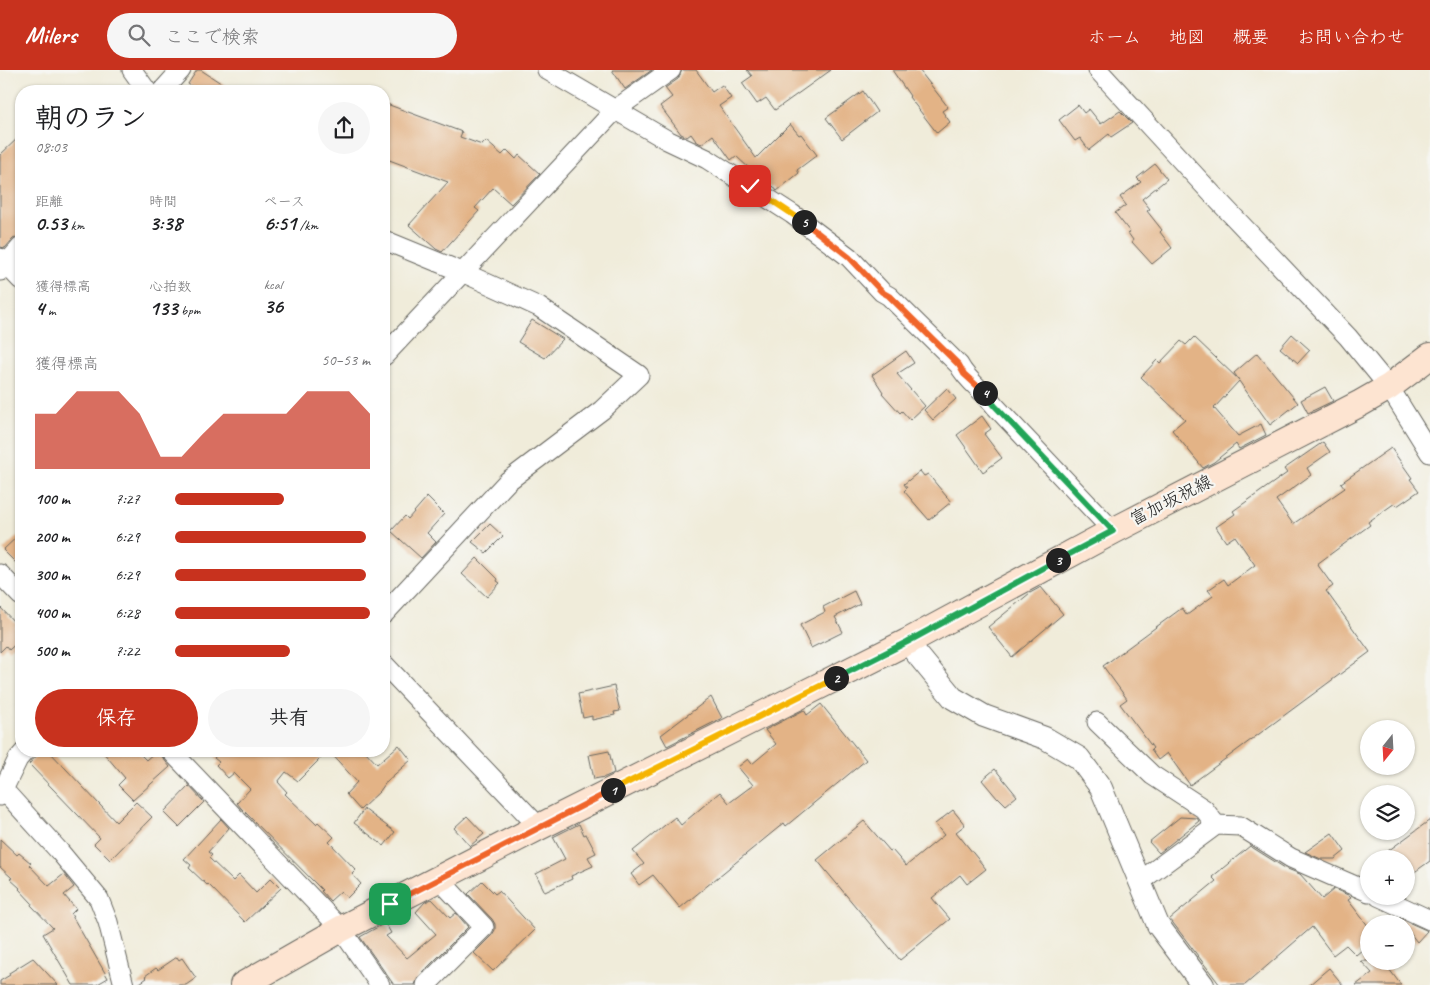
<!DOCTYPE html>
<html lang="ja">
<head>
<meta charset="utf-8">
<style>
	body { margin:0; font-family:Caveat,"Klee One",sans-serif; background:#f6f6f6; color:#202124; height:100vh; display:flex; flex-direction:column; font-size:19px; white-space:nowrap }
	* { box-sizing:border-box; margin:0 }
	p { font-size:16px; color:#757577 }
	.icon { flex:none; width:28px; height:28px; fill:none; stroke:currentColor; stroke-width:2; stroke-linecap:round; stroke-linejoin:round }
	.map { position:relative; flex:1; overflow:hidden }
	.details { position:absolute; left:15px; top:15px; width:375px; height:672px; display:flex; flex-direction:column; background:#fff; border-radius:20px; box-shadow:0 1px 4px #0004 }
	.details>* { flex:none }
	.needle { width:32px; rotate:198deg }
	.tools { position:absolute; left:1360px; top:650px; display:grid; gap:10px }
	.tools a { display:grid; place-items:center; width:55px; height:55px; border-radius:50%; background:#fff; box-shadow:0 1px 4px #0004; font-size:25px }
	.pin { position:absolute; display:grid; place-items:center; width:42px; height:42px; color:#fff; margin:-21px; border-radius:10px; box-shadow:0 2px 8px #0006 }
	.km { position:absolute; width:25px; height:25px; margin:-12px; border-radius:50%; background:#222; color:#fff; font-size:14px; line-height:25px; text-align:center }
	.round { display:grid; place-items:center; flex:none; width:52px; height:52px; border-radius:26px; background:#f6f6f6 }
	.head { display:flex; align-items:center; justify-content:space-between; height:85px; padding:0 20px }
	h1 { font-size:28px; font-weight:600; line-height:38px }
	.stats { display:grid; grid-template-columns:repeat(3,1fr); gap:8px; height:85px; padding:5px 20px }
	.stats div { display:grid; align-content:center }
	.stats b { font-size:21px; font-weight:600 }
	.stats small { font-size:14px; font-weight:400 }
	.stats p { font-size:14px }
	.chart { height:140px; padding:10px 20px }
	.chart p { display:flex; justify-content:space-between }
	.chart svg { width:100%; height:90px; margin-top:5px; fill:#c8321e; opacity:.7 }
	.action { display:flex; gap:10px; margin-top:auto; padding:10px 20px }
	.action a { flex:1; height:58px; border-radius:30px; background:#c8321e; color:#fff; font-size:20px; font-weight:600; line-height:58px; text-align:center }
	.action a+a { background:#f6f6f6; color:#202124 }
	ul { padding:0 20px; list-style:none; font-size:16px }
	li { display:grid; grid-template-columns:80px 60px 1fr; align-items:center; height:38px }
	li i { height:12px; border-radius:6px; background:#c8321e }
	header { display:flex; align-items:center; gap:30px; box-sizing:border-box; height:70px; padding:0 25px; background:#c8321e; color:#fff }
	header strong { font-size:24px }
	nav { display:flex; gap:28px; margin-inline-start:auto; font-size:18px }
	.search { width:350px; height:45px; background:#f6f6f6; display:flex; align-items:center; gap:12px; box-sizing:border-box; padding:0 18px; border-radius:28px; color:#757577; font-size:19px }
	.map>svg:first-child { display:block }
	.building { fill:#e3b386 }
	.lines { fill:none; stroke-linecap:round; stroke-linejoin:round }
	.minor-casing { stroke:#66655e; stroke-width:21 }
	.tertiary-casing { stroke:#66655e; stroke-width:24 }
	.secondary-casing { stroke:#66655e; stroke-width:28 }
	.minor { stroke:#fff; stroke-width:19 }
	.tertiary { stroke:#fff; stroke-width:22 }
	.secondary { stroke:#fde4d1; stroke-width:26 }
	.split-1-casing { stroke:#fff; stroke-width:10 }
	.split-2-casing { stroke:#fff; stroke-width:10 }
	.split-3-casing { stroke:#fff; stroke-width:10 }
	.split-4-casing { stroke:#fff; stroke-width:10 }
	.split-5-casing { stroke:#fff; stroke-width:10 }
	.split-6-casing { stroke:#fff; stroke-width:10 }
	.split-1 { stroke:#f0652b; stroke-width:6 }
	.split-2 { stroke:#f5b400; stroke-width:6 }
	.split-3 { stroke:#22a559; stroke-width:6 }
	.split-4 { stroke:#22a559; stroke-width:6 }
	.split-5 { stroke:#f0652b; stroke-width:6 }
	.split-6 { stroke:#f5b400; stroke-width:6 }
	.labels { text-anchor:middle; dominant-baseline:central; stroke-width:4.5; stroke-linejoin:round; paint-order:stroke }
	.street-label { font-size:18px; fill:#1c1c1c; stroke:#f6f6f2 }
</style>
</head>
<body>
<header>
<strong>Milers</strong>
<div class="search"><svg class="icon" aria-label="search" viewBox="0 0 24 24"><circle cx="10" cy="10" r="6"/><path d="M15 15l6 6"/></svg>ここで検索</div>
<nav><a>ホーム</a><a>地図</a><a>概要</a><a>お問い合わせ</a></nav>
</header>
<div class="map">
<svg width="1430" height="915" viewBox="0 0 1430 915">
	<rect width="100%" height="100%" fill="#f6f6f2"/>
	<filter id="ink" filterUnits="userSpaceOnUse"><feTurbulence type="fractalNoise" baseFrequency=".02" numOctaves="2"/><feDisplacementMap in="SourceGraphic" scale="10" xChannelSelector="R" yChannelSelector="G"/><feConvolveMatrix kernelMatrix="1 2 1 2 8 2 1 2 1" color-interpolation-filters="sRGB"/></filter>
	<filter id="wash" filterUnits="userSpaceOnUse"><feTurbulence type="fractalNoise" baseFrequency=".0096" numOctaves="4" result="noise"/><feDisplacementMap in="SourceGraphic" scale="20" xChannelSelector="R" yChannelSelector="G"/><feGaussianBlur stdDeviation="1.12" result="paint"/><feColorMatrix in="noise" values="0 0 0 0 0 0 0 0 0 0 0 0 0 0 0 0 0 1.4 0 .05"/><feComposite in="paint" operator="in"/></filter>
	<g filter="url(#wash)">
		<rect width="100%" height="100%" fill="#f0ecda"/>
		<g id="blocks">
			<g class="building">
				<path d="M197,0H201L233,21H199L188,14Z"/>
				<path d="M612,0H652L625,19Z"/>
				<path d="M682,0H696L712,22L722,15L731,28L719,36L756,88L790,54L799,65L801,64L817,85L797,100L799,103L777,121L773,116L771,117L765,113L736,86L731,90L713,65L701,74L696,71L691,64L687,67L681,64L660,36L672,27L665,18L678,9Z"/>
				<path d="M747,0H831L775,40L766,28L757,34L742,13L752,6Z"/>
				<path d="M892,0H919L948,37L942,41L950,52L937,63L909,27L910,26Z"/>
				<path d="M863,21L877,42L842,69L826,48Z"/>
				<path d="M384,33L462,62L460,67L482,75L486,71L502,85L507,80L516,89L519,85L540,104L511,134L493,118L475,138L479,141L442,182L436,179L409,155L448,112L384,88Z"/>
				<path d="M1078,35L1084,43L1089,39L1101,54L1120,41L1132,53L1111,67L1109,64L1089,80L1080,68L1075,71L1059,50Z"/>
				<path d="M21,65V165L13,169L5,178L0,177V85Z"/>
				<path d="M1155,94L1167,109L1142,129L1150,139L1147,141L1162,160L1160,162L1172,178L1152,194L1132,172L1133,170L1128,163L1130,162L1115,143L1126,135L1120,127L1141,112L1137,108Z"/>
				<path d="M532,250L563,269L545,288L518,272Z"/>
				<path d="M1292,264L1310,280L1298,293L1280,278Z"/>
				<path d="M1194,267L1239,310L1234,303L1257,283L1298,333L1270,355L1239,311L1214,338L1238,366L1261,354L1266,365L1239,379L1236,374L1214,392L1203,398L1172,360L1185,349L1141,307L1157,290L1160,293L1181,271L1186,275Z"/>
				<path d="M906,281L914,293L897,304L925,336L910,350L902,341L900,343L882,323L883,322L872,305Z"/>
				<path d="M1325,317L1333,331L1308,343L1301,330Z"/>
				<path d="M947,318L956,329L933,350L924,340Z"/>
				<path d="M982,346L991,359L984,364L1002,388L983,402L957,365Z"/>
				<path d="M1323,372L1330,382L1307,398L1311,405L1276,430L1293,454L1345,418L1341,413L1391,378L1412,408L1410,409L1419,421L1397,436L1395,433L1368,452L1370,455L1317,494L1333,516L1326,521L1370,582L1190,715L1167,683L1158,690L1151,680L1153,678L1120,634L1127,629L1103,596L1182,538L1187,545L1213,526L1208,520L1224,509L1228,515L1255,495L1235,466L1226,472L1216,457L1235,444L1233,441L1287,403L1284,399Z"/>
				<path d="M920,401L924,406L928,404L951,432L929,450L904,421L907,418L904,414Z"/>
				<path d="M427,427L444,444L427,463L436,472L421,488L391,461L405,446L408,449Z"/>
				<path d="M490,454L503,466L486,483L472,472Z"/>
				<path d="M21,463V498L3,480Z"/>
				<path d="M477,488L498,509L497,511L500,513L487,527L462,504Z"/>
				<path d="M1041,517L1063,544L1012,587L988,557L1030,523Z"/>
				<path d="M854,521L860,534L835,547L843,562L811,578L800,555L825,542L823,537Z"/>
				<path d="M0,537L17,555L14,557L20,564L18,566L21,569L9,580L6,576L0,582Z"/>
				<path d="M614,616L620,641L614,642L615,645L592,650V646L583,648L578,624Z"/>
				<path d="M711,627L722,648L667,676L661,665Z"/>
				<path d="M821,634L866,690L786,756L784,753L680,838L653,805L639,815L631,804L644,794L633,781L675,747L681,755L720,722L729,733L753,715L738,697L748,689L752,694L776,674L765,660L804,640L807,645Z"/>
				<path d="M399,675L411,690L387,711L380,721L360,740L346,724L357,712L329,681H365L377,694Z"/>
				<path d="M41,681H49L116,752L136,732L152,747L110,790L94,774L100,768L29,694Z"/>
				<path d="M102,681H137L146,690L156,681H160L163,688L170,697L133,730L118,715L125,708Z"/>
				<path d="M220,681H328L298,711L286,702L278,712L287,722L285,724L316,754L318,752L334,767L329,772L356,800L352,804L361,814L347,828L341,821L330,831L321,821L322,820L241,738L237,733L250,719L234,703L228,708L216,695L219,692L214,688Z"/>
				<path d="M609,681L614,703L605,707L594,709L589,685Z"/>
				<path d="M995,699L1017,726L1006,735L998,727L997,728L982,710Z"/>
				<path d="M189,716L204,732L179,757L164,742Z"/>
				<path d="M364,739L395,762L384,776L354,753Z"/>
				<path d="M953,740L965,755L956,762L986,799L967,814L960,805L932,828L950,849L900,890L817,790L864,751L890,781L892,780L906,796L944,765L935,754Z"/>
				<path d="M467,746L484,764L470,776L454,758Z"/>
				<path d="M1180,747L1197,748L1199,751L1159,783L1149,772Z"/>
				<path d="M221,749L229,758L208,782L212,785L209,788L233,811L239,805L256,823L271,808L281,818L245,852L208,814L207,815L189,798L191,795L184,789Z"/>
				<path d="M1430,750V791L1406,808V789H1377Z"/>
				<path d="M579,754L584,765L586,764L596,783L588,787L593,796L571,806L572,809L545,822L536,804L565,789L553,767Z"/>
				<path d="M1332,763L1345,781L1335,789H1321L1305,782Z"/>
				<path d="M0,769L17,785L19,783L31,793L29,795L49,816L64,804L74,817L64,825L76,839L71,844L108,908L96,915H73L43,864L53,858L31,835L32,833L19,819L20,818L10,809L12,808L0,797Z"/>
				<path d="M1250,776L1285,798L1300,804L1322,829L1334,819L1348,825L1351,828L1348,830L1369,857V874L1356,885L1346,875L1333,885L1312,857L1245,915H1220L1170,849L1216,811L1212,807Z"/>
				<path d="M482,811L495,824L499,821L535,860L493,901L474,883L492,865L495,860V854L492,849L468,824Z"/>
				<path d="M432,829L450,848L456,843L468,857L418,907L415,915H394L360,867L385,853L391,863L386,866L407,888L436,864L416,842L425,832Z"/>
				<path d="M1399,848L1426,860L1427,861L1417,872L1406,858V854H1403Z"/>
				<path d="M177,887L179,890L182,888L196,908L186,915H137L147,908L145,906L156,898L158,900Z"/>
				<path d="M33,888L58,915H0V911L10,905L9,903Z"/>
				<path d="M1361,891H1398L1389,899L1401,915H1356L1372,903Z"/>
				<path d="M1329,898L1343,915H1309Z"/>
			</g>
		</g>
	</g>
	<g filter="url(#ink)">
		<use href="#blocks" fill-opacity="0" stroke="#66655e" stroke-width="1"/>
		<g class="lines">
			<defs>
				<g id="minor">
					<path d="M132,0L147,21"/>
					<path d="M547,0L667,70L707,89L792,144L849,187L882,222L889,226L959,295C967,311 984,321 995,336L1113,461"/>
					<path d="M1098,0L1213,125L1348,267L1389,317L1430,383"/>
					<path d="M162,21L181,0"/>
					<path d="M384,170L462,202L539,237L639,305L602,340L508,411L384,544"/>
					<path d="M0,188L21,210"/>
					<path d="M0,201L21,177"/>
					<path d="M384,286L616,39L671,0"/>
					<path d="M0,504L21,526"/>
					<path d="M384,594L539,757"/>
					<path d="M1097,652L1152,705L1204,739L1216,755"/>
					<path d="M171,681L341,859L380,915"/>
					<path d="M0,716L60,782L99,829L108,852L124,915"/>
					<path d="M0,726L18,689L25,681"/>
					<path d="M1139,812L1216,755L1240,756L1291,788L1369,822"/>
					<path d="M1378,826L1430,850"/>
					<path d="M426,915L484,857L439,809"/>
				</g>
				<path id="tertiary" d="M907,572L953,628L984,646L1045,668L1079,688L1101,718L1158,855L1203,915"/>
				<path id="secondary" d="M243,915L341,859L539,757L907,572L1113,461L1361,333L1389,317L1430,286"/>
			</defs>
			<use href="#minor" class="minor-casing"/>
			<use href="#tertiary" class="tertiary-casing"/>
			<use href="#secondary" class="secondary-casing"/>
			<use href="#minor" class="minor"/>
			<use href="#tertiary" class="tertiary"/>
			<use href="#secondary" class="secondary"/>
		</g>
	</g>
	<g class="lines" filter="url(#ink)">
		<defs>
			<path id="split-1" d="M390,834L613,720"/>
			<path id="split-2" d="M613,720L836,608"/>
			<path id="split-3" d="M836,608L907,572L1058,490"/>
			<path id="split-4" d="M985,323L995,336L1113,461L1058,490"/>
			<path id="split-5" d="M804,152L849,187L882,222L889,226L959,295L964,304L985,323"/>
			<path id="split-6" d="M750,116L804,152"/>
		</defs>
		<use href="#split-1" class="split-1-casing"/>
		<use href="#split-2" class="split-2-casing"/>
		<use href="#split-3" class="split-3-casing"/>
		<use href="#split-4" class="split-4-casing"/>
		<use href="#split-5" class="split-5-casing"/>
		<use href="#split-6" class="split-6-casing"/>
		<use href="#split-1" class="split-1"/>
		<use href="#split-2" class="split-2"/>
		<use href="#split-3" class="split-3"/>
		<use href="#split-4" class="split-4"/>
		<use href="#split-5" class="split-5"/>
		<use href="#split-6" class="split-6"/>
	</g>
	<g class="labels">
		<g class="street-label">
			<text transform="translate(1171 430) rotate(-27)">富加坂祝線</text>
		</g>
	</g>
</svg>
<div class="tools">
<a><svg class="needle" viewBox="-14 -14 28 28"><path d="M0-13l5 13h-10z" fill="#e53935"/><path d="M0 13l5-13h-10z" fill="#757577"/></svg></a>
<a><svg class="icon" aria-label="layers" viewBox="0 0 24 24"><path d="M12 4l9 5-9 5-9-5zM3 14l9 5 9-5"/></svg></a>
<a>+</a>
<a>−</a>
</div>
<div class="pin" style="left:390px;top:834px;background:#1e9e55"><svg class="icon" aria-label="arrive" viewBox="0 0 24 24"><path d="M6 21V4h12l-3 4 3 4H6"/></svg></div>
<div class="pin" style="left:750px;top:116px;background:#d93025"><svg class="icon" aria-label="check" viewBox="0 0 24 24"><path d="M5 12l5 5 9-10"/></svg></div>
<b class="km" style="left:613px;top:720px">1</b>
<b class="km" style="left:836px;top:608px">2</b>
<b class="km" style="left:1058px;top:490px">3</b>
<b class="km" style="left:985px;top:323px">4</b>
<b class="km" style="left:804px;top:152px">5</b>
<section class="details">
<div class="head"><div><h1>朝のラン</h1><p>08:03</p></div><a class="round"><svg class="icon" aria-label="share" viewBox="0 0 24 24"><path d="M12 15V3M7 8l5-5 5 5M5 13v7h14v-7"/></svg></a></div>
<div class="stats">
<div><p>距離</p><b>0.53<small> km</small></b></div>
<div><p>時間</p><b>3:38</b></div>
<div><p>ペース</p><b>6:51<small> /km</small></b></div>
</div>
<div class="stats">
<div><p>獲得標高</p><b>4<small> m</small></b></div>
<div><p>心拍数</p><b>133<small> bpm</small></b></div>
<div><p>kcal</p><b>36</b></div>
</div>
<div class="chart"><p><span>獲得標高</span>50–53 m</p>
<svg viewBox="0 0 160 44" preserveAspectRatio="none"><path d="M0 44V17L10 17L20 6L30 6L40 6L50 17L60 38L70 38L80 27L90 17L100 17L110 17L120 17L130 6L140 6L150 6L160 17V44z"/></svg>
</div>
<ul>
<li><b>100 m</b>7:27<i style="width:56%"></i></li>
<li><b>200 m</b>6:29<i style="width:98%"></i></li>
<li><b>300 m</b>6:29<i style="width:98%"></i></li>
<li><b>400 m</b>6:28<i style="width:100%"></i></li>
<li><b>500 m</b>7:22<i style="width:59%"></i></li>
</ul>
<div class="action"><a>保存</a><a>共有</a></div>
</section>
</div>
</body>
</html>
